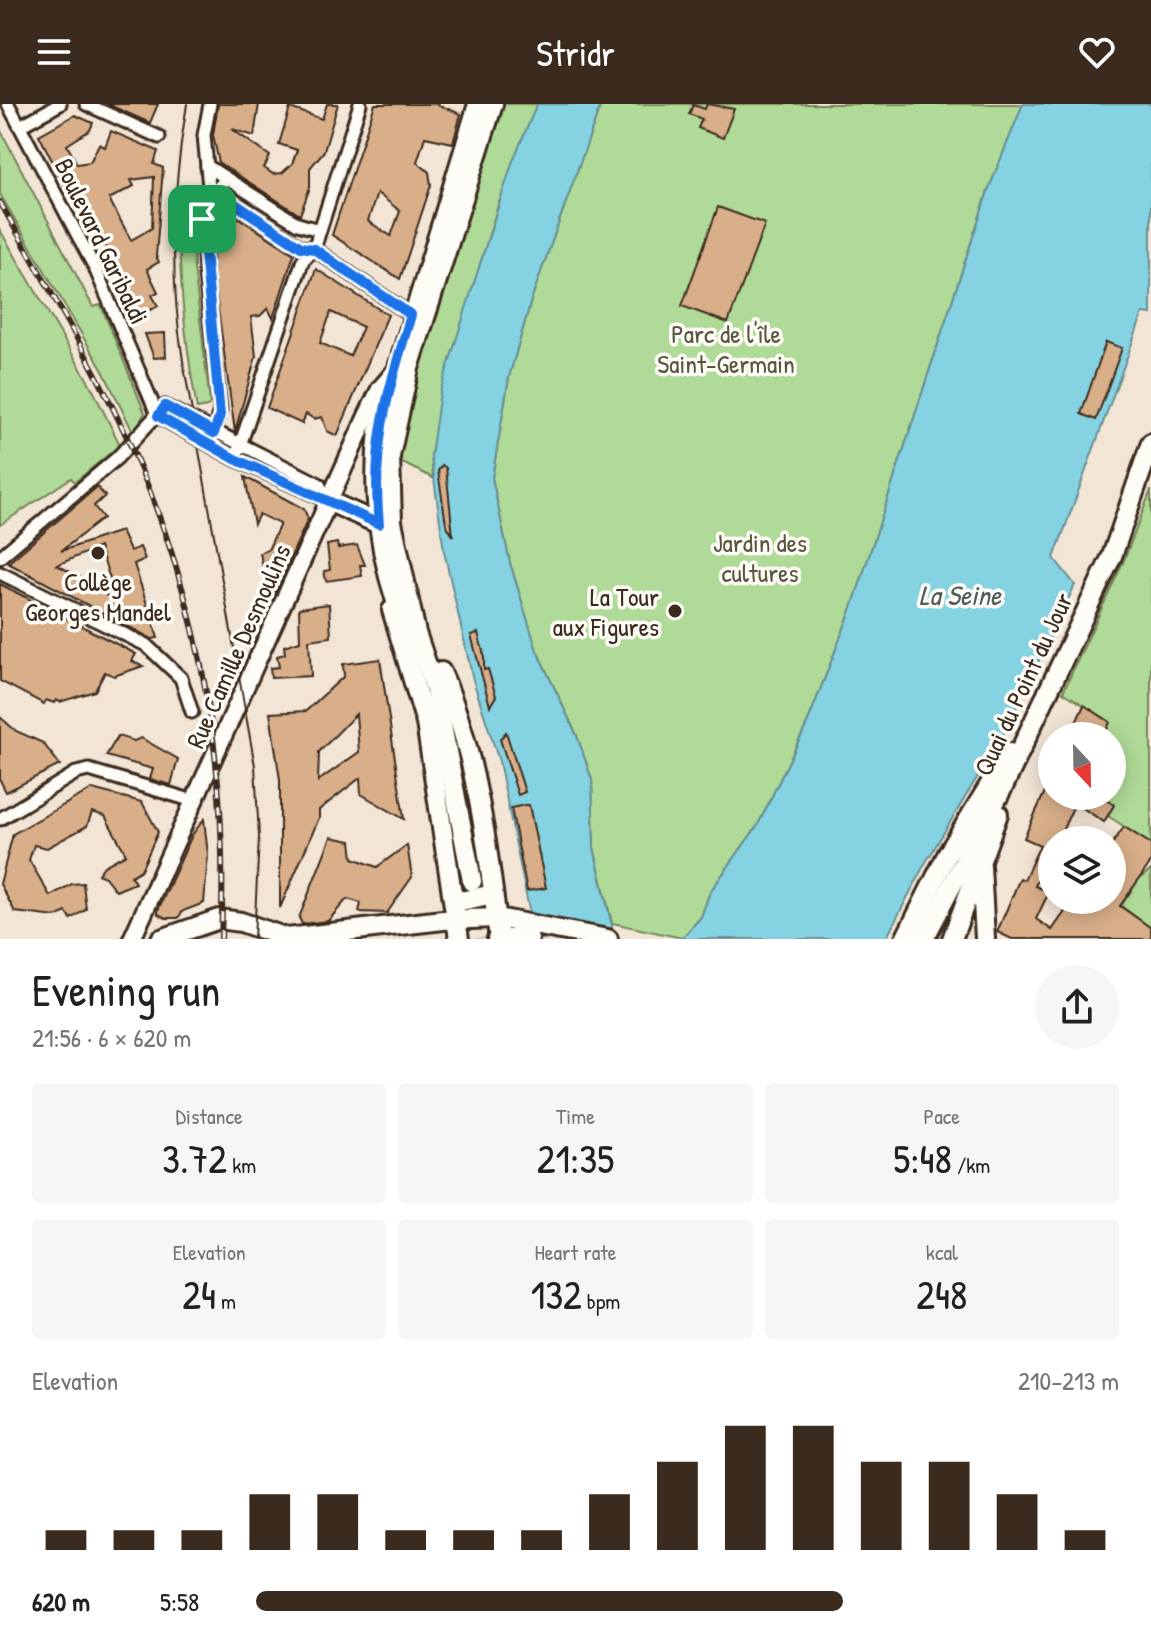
<!DOCTYPE html>
<html lang="en">
<head>
<meta charset="utf-8">
<style>
	body { margin:0; font-family:"Patrick Hand",sans-serif; background:#f6f6f6; color:#202124; height:100vh; display:flex; flex-direction:column; font-size:30px; white-space:nowrap }
	* { box-sizing:border-box; margin:0 }
	p { font-size:26px; color:#757577 }
	.icon { flex:none; width:44px; height:44px; fill:none; stroke:currentColor; stroke-width:2; stroke-linecap:round; stroke-linejoin:round }
	.map { position:relative; height:835px; overflow:hidden }
	.drawer { display:flex; flex-direction:column; background:#fff; flex:1 }
	.drawer>* { flex:none }
	.needle { width:52px; rotate:158deg }
	.fabs { position:absolute; left:1038px; top:618px; display:grid; gap:16px }
	.fabs a { display:grid; place-items:center; width:88px; height:88px; border-radius:50%; background:#fff; box-shadow:0 4px 20px #0003; font-size:40px }
	.pin { position:absolute; display:grid; place-items:center; width:68px; height:68px; color:#fff; margin:-34px; border-radius:16px; box-shadow:0 4px 12px #0006 }
	.round { display:grid; place-items:center; flex:none; width:84px; height:84px; border-radius:42px; background:#f6f6f6 }
	.head { display:flex; align-items:center; justify-content:space-between; height:136px; padding:0 32px }
	h1 { font-size:44px; font-weight:600; line-height:60px }
	.stats { display:grid; grid-template-columns:repeat(3,1fr); gap:12px; height:136px; padding:8px 32px }
	.stats div { display:grid; align-content:center; border-radius:8px; background:#f6f6f6; text-align:center }
	.stats b { font-size:40px; font-weight:600 }
	.stats small { font-size:22px; font-weight:400 }
	.stats p { font-size:22px }
	.chart { height:224px; padding:16px 32px }
	.chart p { display:flex; justify-content:space-between }
	.chart svg { width:100%; height:144px; margin-top:8px; stroke:#3b2a1e; stroke-width:6 }
	ul { padding:0 32px; list-style:none; font-size:26px }
	li { display:grid; grid-template-columns:128px 96px 1fr; align-items:center; height:60px }
	li i { height:20px; border-radius:10px; background:#3b2a1e }
	header { display:flex; justify-content:space-between; align-items:center; height:104px; padding:0 32px; background:#3b2a1e; color:#fff; font-size:36px; font-weight:600 }
	.map>svg:first-child { display:block }
	.green { fill:#b0da97; stroke:#76825a; stroke-width:2 }
	.water { fill:#85d3e2; stroke:#678f94; stroke-width:2 }
	.building { fill:#d9af8a; stroke:#3b2a1e; stroke-width:2; fill-rule:evenodd }
	.lines { fill:none; stroke-linecap:round; stroke-linejoin:round }
	.primary-tunnel { stroke:#cdc0b1; stroke-width:18; stroke-dasharray:18 9; stroke-linecap:butt }
	.street-casing { stroke:#3b2a1e; stroke-width:17 }
	.secondary-casing { stroke:#3b2a1e; stroke-width:22 }
	.primary-casing { stroke:#3b2a1e; stroke-width:24 }
	.street { stroke:#fdfcf7; stroke-width:11 }
	.secondary { stroke:#fdfcf7; stroke-width:16 }
	.primary { stroke:#fdfcf7; stroke-width:18 }
	.tram { stroke:#3b2a1e; stroke-width:2 }
	.rail-casing { stroke:#3b2a1e; stroke-width:6 }
	.rail { stroke:#fdfcf7; stroke-width:3; stroke-dasharray:9; stroke-linecap:butt }
	.route-casing { stroke:#fff; stroke-width:16 }
	.route { stroke:#1a73e8; stroke-width:10 }
	.poi-dot { fill:#3b2a1e; stroke:#fdfcf7; stroke-width:3 }
	.labels { text-anchor:middle; dominant-baseline:central; stroke-width:7; stroke-linejoin:round; paint-order:stroke }
	.street-label { font-size:26px; fill:#3b2a1e; stroke:#fdfcf7 }
	.park-label { font-size:26px; fill:#58563c; stroke:#fdfcf7 }
	.poi-label { font-size:26px; fill:#3b2a1e; stroke:#fdfcf7 }
	.water-label { font-size:28px; font-style:italic; fill:#515d59; stroke:#fdfcf7 }
</style>
</head>
<body>
<header><svg class="icon" aria-label="menu" viewBox="0 0 24 24"><path d="M4 6h16M4 12h16M4 18h16"/></svg>Stridr<svg class="icon" aria-label="heart" viewBox="0 0 24 24"><path d="M12 20l-8-8c-3-5 5-10 8-4 3-6 11-1 8 4z"/></svg></header>
<div class="map">
<svg width="1151" height="835" viewBox="0 0 1151 835">
	<rect width="100%" height="100%" fill="#f2e5d6"/>
	<filter id="ink" filterUnits="userSpaceOnUse"><feTurbulence type="fractalNoise" baseFrequency=".0125" numOctaves="2"/><feDisplacementMap in="SourceGraphic" scale="16" xChannelSelector="R" yChannelSelector="G"/><feConvolveMatrix kernelMatrix="1 2 1 2 8 2 1 2 1" color-interpolation-filters="sRGB"/></filter>
	<g filter="url(#ink)">
		<g class="green">
			<path d="M504,0H537L498,101L443,283L431,352L433,374L390,353L467,91Z"/>
			<path d="M601,0H1023L988,87L853,501L807,620L758,721L710,788L701,813L682,834L612,819L594,744L592,676L577,632L537,547L510,459L492,374L509,273L532,193Z"/>
			<path d="M0,25L93,203L101,201L145,309L133,328L103,267L0,90Z"/>
			<path d="M180,93L191,94L194,164L210,299L207,303L197,305C184,233 177,166 180,93Z"/>
			<path d="M0,126L91,282L120,341L75,378L71,374L0,421Z"/>
			<path d="M1151,386V740L1108,712L1114,701L1100,692H1112V632H1104L1110,618L1063,588L1124,456Z"/>
			<path d="M1151,766V824L1121,802L1139,775Z"/>
		</g>
		<g class="water">
			<path d="M537,0H601L532,193L509,273L492,374L510,459L537,547L577,632L592,676L594,744L615,835H535L499,657L473,576L444,447L431,352L440,288L469,195L512,59Z"/>
			<path d="M1023,0H1151V210L1143,209L1054,454L1075,481L1004,629L923,763L886,835H681L701,813L710,788L758,721L807,620L853,501L988,87Z"/>
		</g>
		<g class="building">
			<path d="M107,0H158L150,19Z"/>
			<path d="M218,0H259L254,32L232,25L270,52L264,64L273,70L282,69L292,60L297,46L279,40L290,4L322,15L327,0H338L324,47L310,64V83L300,111L219,59L213,31Z"/>
			<path d="M375,0H436L461,10L453,39L425,33L417,58L429,68L431,81L400,175L332,131ZM377,89L400,107L391,132L368,117Z"/>
			<path d="M707,0L734,5L723,34L698,24L702,15L689,10L693,1L705,5Z"/>
			<path d="M75,11L93,19L90,26L67,41L77,60L90,58L99,40L105,43L111,27L158,47L154,60L163,64L156,152L159,158L147,165L158,188L152,191L158,202L143,210L137,211L132,198L135,196L111,151L72,96L39,31ZM154,73L152,124L131,136L109,95L134,82L131,76Z"/>
			<path d="M718,103L765,120L728,219L682,202Z"/>
			<path d="M225,105L294,150L273,214L268,204L260,212L251,213L256,252L235,328L214,176L212,113Z"/>
			<path d="M316,165L388,211L337,332L327,327L322,313L314,315L306,310L302,320L267,304ZM331,208L363,223L350,252L320,239Z"/>
			<path d="M165,229L166,253L154,254L145,230Z"/>
			<path d="M1106,238L1122,244L1096,316L1081,310Z"/>
			<path d="M442,361L446,364L453,432L446,420L438,367Z"/>
			<path d="M245,373L304,405L308,415L270,499L260,449L268,446L280,420L259,410L254,420Z"/>
			<path d="M97,383L105,392L94,402L103,414L61,447L121,427L130,447L140,443L145,455L134,460L158,534L152,535L8,459ZM99,443L118,497L78,477L80,473L57,461Z"/>
			<path d="M337,439L338,444L357,441L365,461H360L362,472L326,477L324,467L330,466L327,441Z"/>
			<path d="M0,480L136,550L132,557L143,562L114,572L105,568L95,587L60,598L56,596L54,599L46,596L44,600L0,577Z"/>
			<path d="M329,500L331,533L309,536L311,572L271,574L270,564L279,563L277,552L285,550L284,542L300,537L299,504Z"/>
			<path d="M478,529L484,551V566L488,565L496,592L490,602L471,531Z"/>
			<path d="M380,555L404,715L361,690L360,674L319,706V714L280,804V676L270,609L306,607L344,572L343,560ZM356,610L359,648L318,677L319,648Z"/>
			<path d="M1084,601L1110,618L1104,632H1070Z"/>
			<path d="M0,613L16,627L43,639L60,661L6,688L0,676Z"/>
			<path d="M506,628L525,688L518,691L500,635Z"/>
			<path d="M118,632L134,637L141,634L178,655L171,681L150,675L153,665L106,652Z"/>
			<path d="M1052,672V692H1100L1114,701L1104,718L1075,699L1058,736H1052V746L1035,782L1049,788L1036,815L1052,826L1073,796H1112V740L1124,723L1151,740V758L1120,802L1151,824V835H1012L997,828L1020,774L1024,776L1040,741L1024,734Z"/>
			<path d="M92,685L142,698L158,728L141,766L131,772L135,779L116,787L105,773L98,770L104,762L126,750L105,712L92,708L87,722L47,744L34,741L29,756L50,792L72,780L83,779L86,805L71,815L66,808L56,813L15,808L0,780L13,730Z"/>
			<path d="M525,701H529L546,784L527,787L511,704Z"/>
			<path d="M204,715L208,751L204,799L183,807L178,814H166L158,810V806L192,731Z"/>
			<path d="M331,733L351,737L353,754L377,763L407,741L412,773L387,809L359,808L361,799L347,795L328,817L302,820L299,814Z"/>
		</g>
		<g class="lines">
			<path class="primary-tunnel" d="M472,780L481,835"/>
			<defs>
				<g id="street">
					<path d="M8,0L95,164L158,312L235,355L328,397"/>
					<path d="M86,0L159,33"/>
					<path d="M210,0L204,31L210,94"/>
					<path d="M20,22L60,0"/>
					<path d="M207,62L298,120L319,126"/>
					<path d="M210,94L223,92L301,143L314,145L411,211"/>
					<path d="M212,333L220,306L205,170L202,101L226,75"/>
					<path d="M238,347L303,156L314,145L360,0"/>
					<path d="M0,453L117,354L165,302L319,380L328,397"/>
					<path d="M0,469L146,541L181,574L192,608"/>
					<path d="M0,715L76,669L89,666L194,697"/>
				</g>
				<path id="secondary" d="M132,835L366,314L380,285L392,271"/>
				<g id="primary">
					<path d="M328,397L379,420"/>
					<path d="M392,506L426,619L459,835"/>
					<path d="M404,519C380,458 371,391 379,326L478,0"/>
					<path d="M441,568C476,645 489,751 499,835"/>
					<path d="M981,762L985,835"/>
					<path d="M472,777L435,585L416,529L392,418L390,352L409,264L493,0"/>
					<path d="M454,793L461,797L493,790"/>
					<path d="M161,835L219,815L241,818L287,834L443,816L497,814L608,835"/>
					<path d="M497,835H529"/>
					<path d="M905,835L947,751L1009,649"/>
					<path d="M924,835L1004,681L1112,452L1151,339"/>
					<path d="M952,835L998,710"/>
				</g>
			</defs>
			<use href="#street" class="street-casing"/>
			<use href="#secondary" class="secondary-casing"/>
			<use href="#primary" class="primary-casing"/>
			<use href="#street" class="street"/>
			<use href="#secondary" class="secondary"/>
			<use href="#primary" class="primary"/>
			<path class="tram" d="M187,0C172,86 169,171 183,257L255,662L259,733L254,835"/>
			<defs>
				<path id="rail" d="M0,98C46,180 96,263 134,349C201,503 229,668 221,835"/>
			</defs>
			<use href="#rail" class="rail-casing"/>
			<use href="#rail" class="rail"/>
		</g>
	</g>
	<g class="lines" filter="url(#ink)">
		<defs>
			<path id="route" d="M223,92L301,143L314,145L411,211C388,288 371,339 379,420L235,355L158,312L165,302L214,329L220,311L202,115V101L210,94Z"/>
		</defs>
		<use href="#route" class="route-casing"/>
		<use href="#route" class="route"/>
	</g>
	<g class="poi-dot">
		<circle cx="98" cy="449" r="8"/>
		<circle cx="675" cy="507" r="8"/>
	</g>
	<g class="labels">
		<g class="street-label">
			<text transform="translate(102 137) rotate(64)">Boulevard Garibaldi</text>
			<text transform="translate(238 542) rotate(-66)">Rue Camille Desmoulins</text>
			<text transform="translate(1023 580) rotate(-65)">Quai du Point du Jour</text>
		</g>
		<g class="park-label">
			<text x="726" y="229">Parc de l'île<tspan x="726" dy="30">Saint-Germain</tspan></text>
			<text x="760" y="438">Jardin des<tspan x="760" dy="30">cultures</tspan></text>
		</g>
		<g class="poi-label">
			<text x="98" y="477">Collège<tspan x="98" dy="30">Georges Mandel</tspan></text>
			<text x="659" y="492" text-anchor="end">La Tour<tspan x="659" dy="30">aux Figures</tspan></text>
		</g>
		<g class="water-label">
			<text x="960" y="491">La Seine</text>
		</g>
	</g>
</svg>
<div class="fabs">
<a><svg class="needle" viewBox="-14 -14 28 28"><path d="M0-13l5 13h-10z" fill="#e53935"/><path d="M0 13l5-13h-10z" fill="#757577"/></svg></a>
<a><svg class="icon" aria-label="layers" viewBox="0 0 24 24"><path d="M12 4l9 5-9 5-9-5zM3 14l9 5 9-5"/></svg></a>
</div>
<div class="pin" style="left:202px;top:115px;background:#1e9e55"><svg class="icon" aria-label="arrive" viewBox="0 0 24 24"><path d="M6 21V4h12l-3 4 3 4H6"/></svg></div>
</div>
<section class="drawer">
<div class="head"><div><h1>Evening run</h1><p>21:56 · 6 × 620 m</p></div><a class="round"><svg class="icon" aria-label="share" viewBox="0 0 24 24"><path d="M12 15V3M7 8l5-5 5 5M5 13v7h14v-7"/></svg></a></div>
<div class="stats">
<div><p>Distance</p><b>3.72<small> km</small></b></div>
<div><p>Time</p><b>21:35</b></div>
<div><p>Pace</p><b>5:48<small> /km</small></b></div>
</div>
<div class="stats">
<div><p>Elevation</p><b>24<small> m</small></b></div>
<div><p>Heart rate</p><b>132<small> bpm</small></b></div>
<div><p>kcal</p><b>248</b></div>
</div>
<div class="chart"><p><span>Elevation</span>210–213 m</p>
<svg viewBox="0 0 160 44" preserveAspectRatio="none"><path d="M5 44V38M15 44V38M25 44V38M35 44V27M45 44V27M55 44V38M65 44V38M75 44V38M85 44V27M95 44V17M105 44V6M115 44V6M125 44V17M135 44V17M145 44V27M155 44V38"/></svg>
</div>
<ul>
<li><b>620 m</b>5:58<i style="width:68%"></i></li>
</ul>
</section>
</body>
</html>
